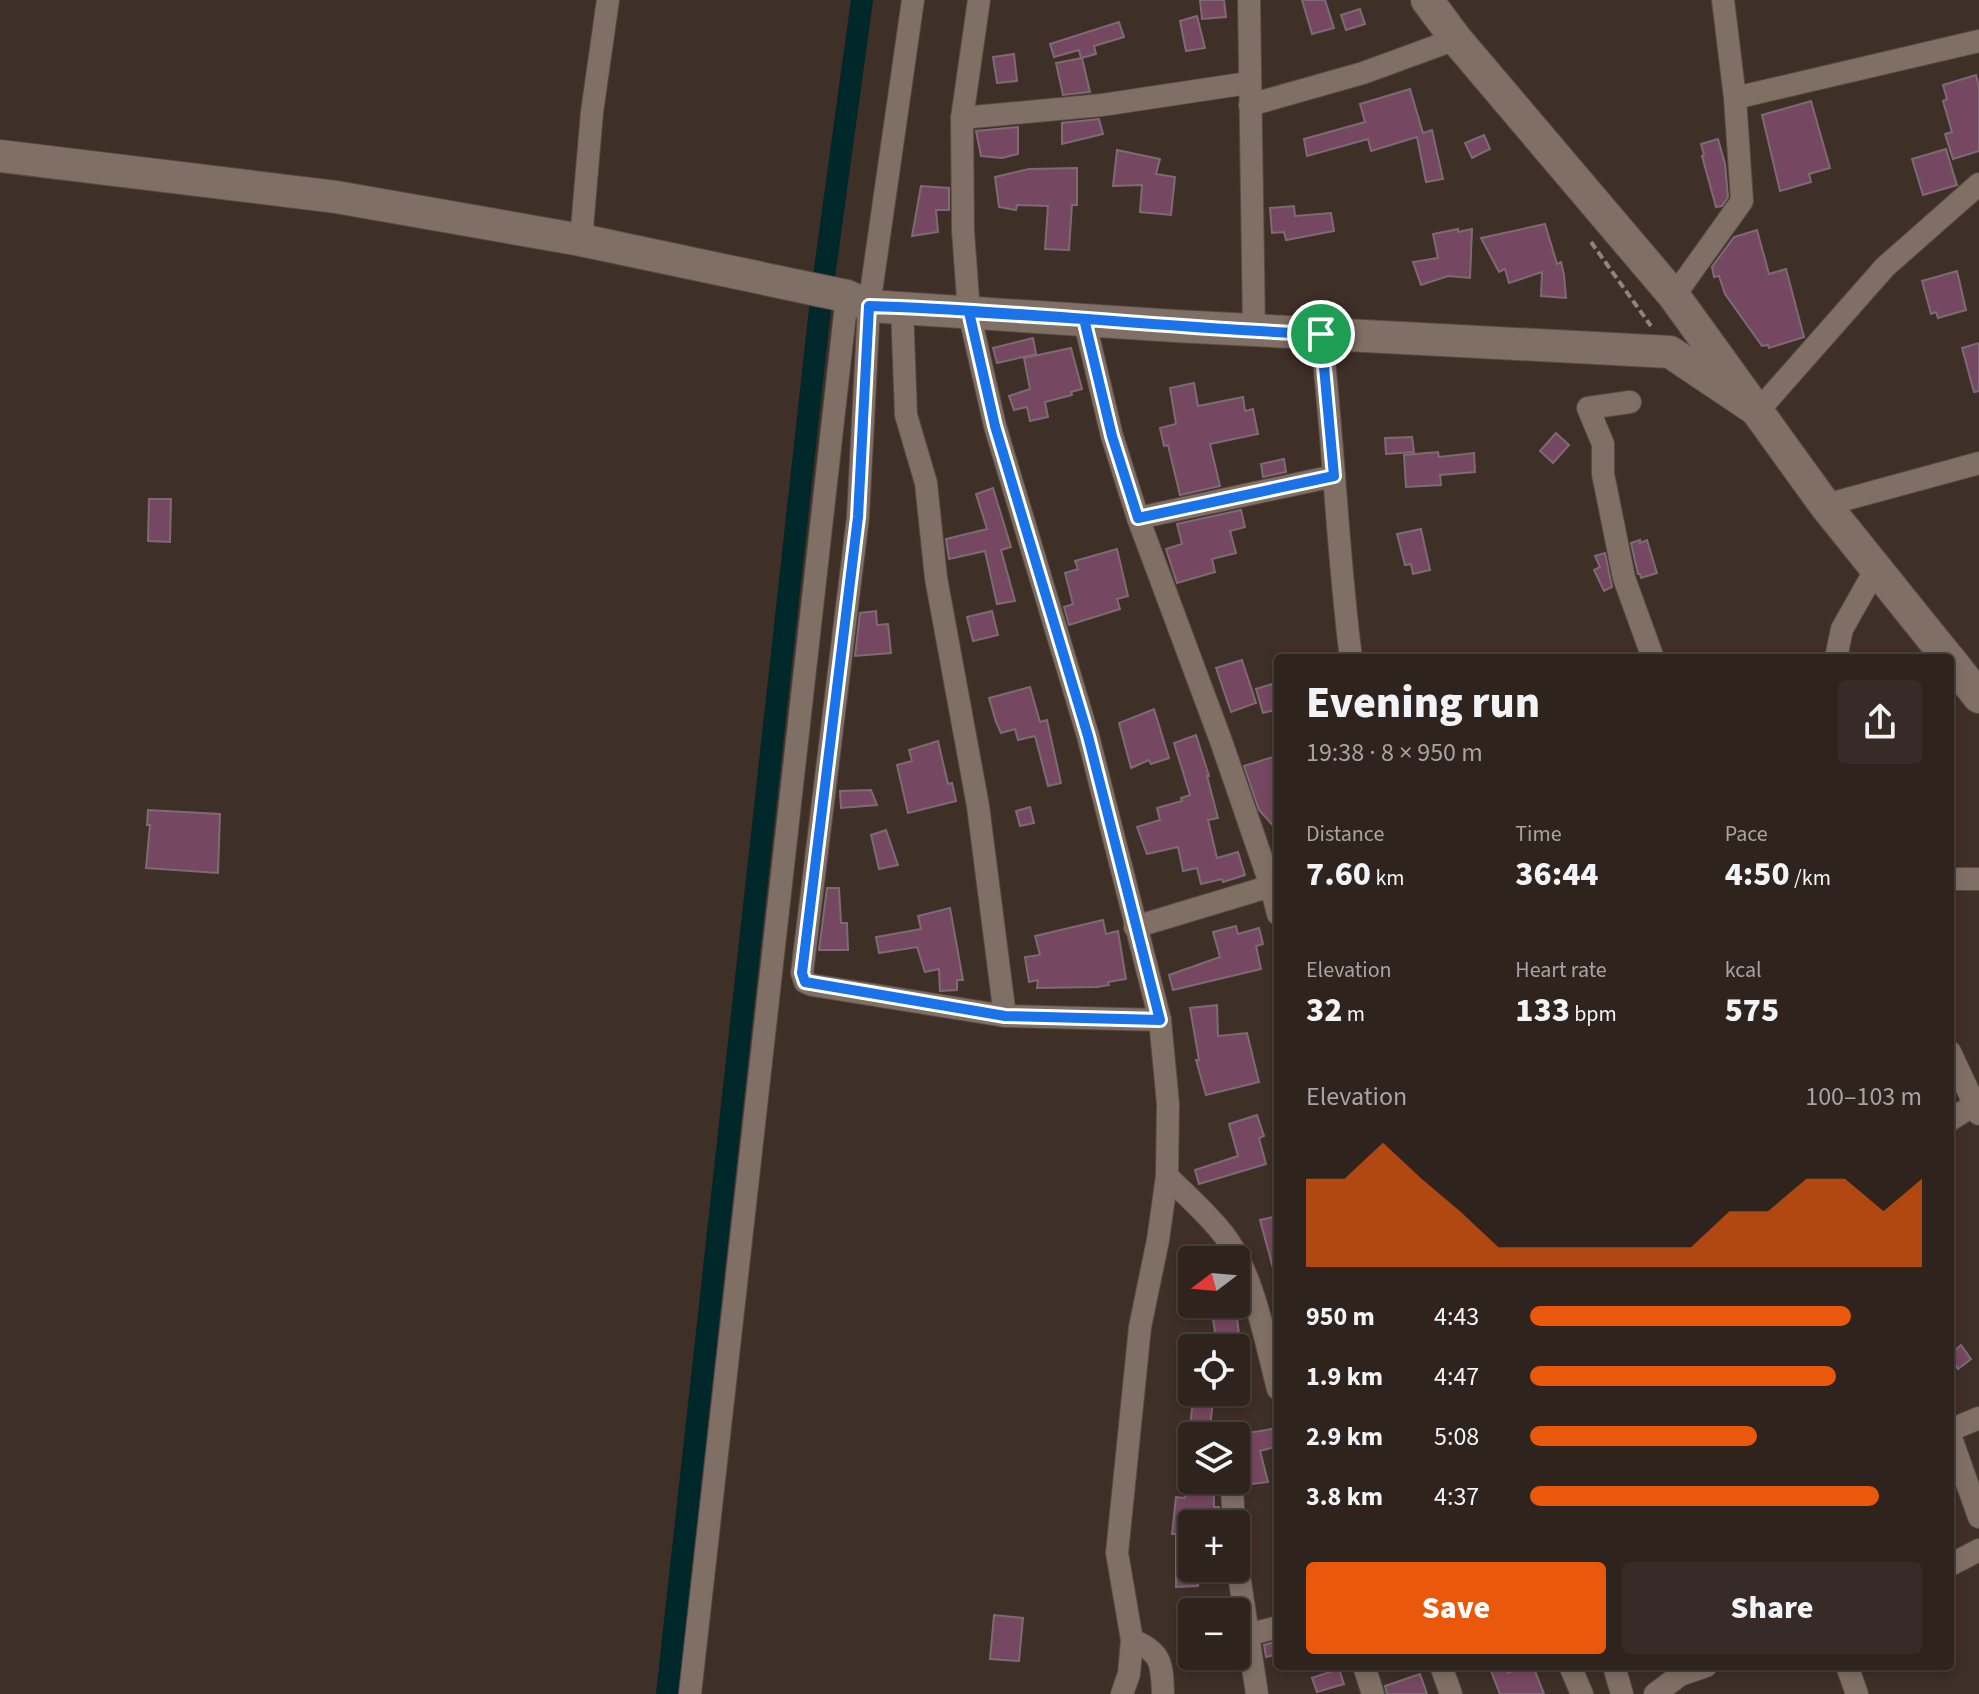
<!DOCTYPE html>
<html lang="en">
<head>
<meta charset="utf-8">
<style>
	body { margin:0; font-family:"Source Sans 3",sans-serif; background:#362b26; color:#f1f3f6; height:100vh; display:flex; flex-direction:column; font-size:30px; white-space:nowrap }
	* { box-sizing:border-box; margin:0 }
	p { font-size:26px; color:#a7a4a4 }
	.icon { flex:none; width:44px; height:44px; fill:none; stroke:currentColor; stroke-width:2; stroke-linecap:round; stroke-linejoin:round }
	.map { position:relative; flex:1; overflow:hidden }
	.details { position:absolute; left:1274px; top:654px; width:680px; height:1016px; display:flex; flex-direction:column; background:#2e231d; border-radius:8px; box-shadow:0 4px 12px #0003,0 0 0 2px #49403b }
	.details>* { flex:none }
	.needle { width:52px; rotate:254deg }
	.controls { position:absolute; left:1178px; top:1246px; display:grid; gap:16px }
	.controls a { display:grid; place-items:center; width:72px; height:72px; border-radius:8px; background:#2e231d; box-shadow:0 4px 12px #0003,0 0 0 2px #49403b; font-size:40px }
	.pin { position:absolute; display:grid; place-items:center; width:68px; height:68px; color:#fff; margin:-34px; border:4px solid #fff; border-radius:50%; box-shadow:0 2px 8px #0007 }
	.round { display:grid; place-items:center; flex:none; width:84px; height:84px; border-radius:8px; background:#362b26 }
	.head { display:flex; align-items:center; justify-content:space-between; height:136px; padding:0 32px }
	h1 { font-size:44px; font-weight:800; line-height:60px }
	.figures { display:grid; grid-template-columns:repeat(3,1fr); gap:12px; height:136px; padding:8px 32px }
	.figures div { display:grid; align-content:center }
	.figures b { font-size:34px; font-weight:800 }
	.figures small { font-size:22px; font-weight:400 }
	.figures p { font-size:22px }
	.chart { height:224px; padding:16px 32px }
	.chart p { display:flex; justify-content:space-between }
	.chart svg { width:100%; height:144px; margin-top:8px; fill:#ea580c; opacity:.7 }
	.primary-button { display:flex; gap:16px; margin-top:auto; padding:16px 32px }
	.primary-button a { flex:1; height:92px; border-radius:8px; background:#ea580c; color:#fff; font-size:32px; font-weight:800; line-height:92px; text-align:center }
	.primary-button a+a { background:#362b26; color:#f1f3f6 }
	ul { padding:0 32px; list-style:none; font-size:26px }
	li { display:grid; grid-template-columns:128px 96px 1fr; align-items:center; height:60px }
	li i { height:20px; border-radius:10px; background:#ea580c }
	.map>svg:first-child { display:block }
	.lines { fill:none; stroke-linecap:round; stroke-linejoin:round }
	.canal { stroke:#00272a; stroke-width:22 }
	.building { fill:#764760; stroke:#7c6b73; stroke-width:2 }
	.street-casing { stroke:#574b44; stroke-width:24 }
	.secondary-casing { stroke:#574b44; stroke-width:34 }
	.path { stroke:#90847e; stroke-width:4; stroke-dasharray:8 4; stroke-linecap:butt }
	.street { stroke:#806f65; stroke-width:22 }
	.secondary { stroke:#806f65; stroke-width:32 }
	.route-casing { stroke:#fff; stroke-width:16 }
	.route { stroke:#1a73e8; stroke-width:10 }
</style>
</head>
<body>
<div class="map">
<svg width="1979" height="1694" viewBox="0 0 1979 1694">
	<rect width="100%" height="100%" fill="#3e2f27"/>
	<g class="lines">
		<path class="canal" d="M667,1694L822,291L862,0"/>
	</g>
	<g class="building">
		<path d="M1200,0H1224L1226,17L1202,19Z"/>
		<path d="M1302,0H1325L1334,28L1312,34Z"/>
		<path d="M1360,9L1365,24L1346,30L1341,15Z"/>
		<path d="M1197,16L1205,48L1186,51L1180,21Z"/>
		<path d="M1119,22L1124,37L1094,46L1096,54L1081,58L1079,50L1054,57L1050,44Z"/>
		<path d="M1014,54L1017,81L997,83L993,57Z"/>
		<path d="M1082,58L1090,92L1063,95L1056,63Z"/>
		<path d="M1976,75L1979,87V151L1953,159L1945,134L1952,132L1943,101L1947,99L1943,85Z"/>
		<path d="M1410,89L1423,133L1432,130L1443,179L1426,182L1417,137L1371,151L1368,139L1307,156L1304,139L1365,122L1360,104Z"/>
		<path d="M1811,101L1830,168L1809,174L1811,182L1780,191L1762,115Z"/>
		<path d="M1099,119L1103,134L1062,144V123Z"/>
		<path d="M1018,127V154L1002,158L981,156L976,131Z"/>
		<path d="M1484,135L1490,149L1472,158L1465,143Z"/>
		<path d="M1718,139L1725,164L1728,197L1722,206L1716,207L1702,156L1704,155L1701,144Z"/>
		<path d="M1946,149L1957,185L1923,195L1912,159Z"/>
		<path d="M1117,150L1160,159L1156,174L1175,177L1171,215L1140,212L1142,185L1113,186Z"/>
		<path d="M1077,168V205H1072L1069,250L1045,249L1048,206L1017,205L1016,210L999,207L995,177L1029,169Z"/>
		<path d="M921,186L949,188V210H936L938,232L912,236Z"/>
		<path d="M1294,206L1295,216L1331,213L1334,231L1286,240L1284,232L1272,233L1270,208Z"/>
		<path d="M1545,224L1557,264L1561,262L1564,275L1566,298L1541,296L1542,272L1509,283L1505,269L1499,272L1481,238Z"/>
		<path d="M1458,229V232L1472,229L1470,278L1448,276L1421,285L1413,262L1438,258L1433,234Z"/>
		<path d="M1757,230L1769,274L1786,269L1804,337L1769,348L1768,345L1762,346L1725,294L1719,276L1714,277L1712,267L1734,237Z"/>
		<path d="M1957,271L1966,310L1938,318L1936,312L1931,314L1922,281Z"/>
		<path d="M1033,338L1036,354L997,363L993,348Z"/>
		<path d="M1979,343V391L1974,392L1962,348Z"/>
		<path d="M1071,348L1082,389L1071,392L1072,395L1045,402L1048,417L1030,421L1027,407L1014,410L1009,396L1030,389L1024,358Z"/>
		<path d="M1194,383L1198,406L1243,397L1245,411L1253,409L1258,434L1210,444L1220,486L1180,495L1168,445L1164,446L1160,428L1176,424L1170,388Z"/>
		<path d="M1556,433L1569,445L1553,463L1540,451Z"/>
		<path d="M1412,437L1414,452L1386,454L1385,438Z"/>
		<path d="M1438,452L1439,457L1474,453L1475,472L1440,475L1441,485L1406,487L1404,455Z"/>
		<path d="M1284,459L1286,472L1263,477L1261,464Z"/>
		<path d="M993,488L1011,547L1001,550L1015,601L997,604L985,551L949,559L946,539L987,529L976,494Z"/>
		<path d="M149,499H171L170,542L148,541Z"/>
		<path d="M1241,510L1245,527L1230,531L1236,553L1212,559L1215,572L1177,583L1166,549L1182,544L1177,524Z"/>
		<path d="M1421,529L1430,570L1413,574L1411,564L1405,565L1397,534Z"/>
		<path d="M1640,540V543L1647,540L1657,573L1641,578L1640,574H1638L1631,543Z"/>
		<path d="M1117,549L1128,596L1117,599L1120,609L1069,625L1064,607L1073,604L1065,573L1078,569L1075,561Z"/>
		<path d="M1605,553L1612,587L1604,591L1594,570L1600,567L1595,556Z"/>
		<path d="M876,611L877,625L888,624L891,653L855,656L860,613Z"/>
		<path d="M992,611L998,635L973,641L967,617Z"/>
		<path d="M1242,660L1256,703L1231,712L1216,668Z"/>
		<path d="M1272,684L1273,687L1278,686V709L1263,713L1256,689Z"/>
		<path d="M1030,687L1040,722L1047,720L1061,783L1048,786L1035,736L1018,740L1015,729L1001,733L996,722L989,698Z"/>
		<path d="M1154,709L1169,758L1151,764L1149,760L1131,768L1119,723Z"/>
		<path d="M1196,735L1209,776H1207L1218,818L1208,820L1217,858L1238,852L1245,875L1223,882L1222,879L1201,884L1197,868L1183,871L1178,847L1147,854L1137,827L1160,820L1157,808L1182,801L1181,798L1190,795L1174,743Z"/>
		<path d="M938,741L948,784L952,783L956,801L908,813L897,765L912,761L909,750Z"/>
		<path d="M1273,757L1278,772V831L1259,810L1244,766Z"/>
		<path d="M871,790L877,805L841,808L840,791Z"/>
		<path d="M1030,807L1034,823L1020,826L1016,811Z"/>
		<path d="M148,810L220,814L218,873L146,868L150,825H147Z"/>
		<path d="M886,830L898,865L879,869L871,835Z"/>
		<path d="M827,888H839L841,923H847L848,950H819Z"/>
		<path d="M950,908L963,980H957V990L940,991L939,969L925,972L917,947L879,953L876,937L921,929L918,916Z"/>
		<path d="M1103,920L1106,934L1118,931L1126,979L1108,982L1109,985L1097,987L1037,988L1038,980L1029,982L1025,957L1040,955L1035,936Z"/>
		<path d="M1236,926L1238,934L1259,928L1263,944L1256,946L1261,969L1173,990L1169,975L1220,957L1213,932Z"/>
		<path d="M1217,1005L1218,1036L1247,1033L1259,1082L1206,1095L1196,1060H1199L1190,1008Z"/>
		<path d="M1257,1115L1264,1136L1259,1138L1266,1164L1199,1184L1195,1170L1238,1156L1229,1124Z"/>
		<path d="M1278,1216V1267L1273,1268L1260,1220Z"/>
		<path d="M1236,1309L1239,1335L1216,1338L1212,1313Z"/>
		<path d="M1961,1345L1971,1359L1958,1369L1950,1355Z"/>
		<path d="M1194,1392H1214L1209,1436L1189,1434Z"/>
		<path d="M1278,1428V1446L1260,1451L1268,1482L1245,1485L1236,1435Z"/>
		<path d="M1214,1480V1507H1219L1220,1524L1192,1523V1568H1198V1586L1176,1587V1534H1172L1176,1497L1185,1498L1186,1481Z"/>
		<path d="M994,1615L1023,1618L1019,1661L990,1659Z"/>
		<path d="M1278,1641V1654L1266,1657L1264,1645Z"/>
		<path d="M1489,1666H1506L1508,1673L1525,1666H1533L1544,1694H1500Z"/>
		<path d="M1339,1669L1344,1684L1317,1692L1312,1678Z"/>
		<path d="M1420,1674L1427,1694H1387L1385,1686Z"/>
	</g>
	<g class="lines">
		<defs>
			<g id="street">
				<path d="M913,0L869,306L858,517L802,973L805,982L812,985L1005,1016L1160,1020"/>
				<path d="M979,0L962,118L963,231L969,312L995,426L1088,736L1160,1020L1168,1104L1167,1176L1158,1240L1140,1327L1117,1553L1132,1640L1129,1674L1122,1694"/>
				<path d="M1249,0L1254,330"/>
				<path d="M1735,98L1979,41"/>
				<path d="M1250,105L1363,73L1456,39"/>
				<path d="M962,118L1102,105L1248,83"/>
				<path d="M581,240L592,112L608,0"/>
				<path d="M1674,296L1742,201L1735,98L1723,0"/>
				<path d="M902,307L906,415L926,483L936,578L978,806L1005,1016"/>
				<path d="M1084,319L1112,436L1138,518L1221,741L1271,886L1278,914"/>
				<path d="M1321,334C1334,442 1337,551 1351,658"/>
				<path d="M1630,402L1588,408L1603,444V474L1624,578L1653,658"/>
				<path d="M1758,411L1885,267L1979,184"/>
				<path d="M1825,505L1979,463"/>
				<path d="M1138,518L1334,476"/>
				<path d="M1836,658L1842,629L1877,567"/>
				<path d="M1950,879H1979"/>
				<path d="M1135,927L1278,884"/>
				<path d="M1950,1052L1979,1114"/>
				<path d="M1950,1120L1974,1105"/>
				<path d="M1167,1176C1186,1195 1208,1214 1224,1235C1253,1272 1266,1343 1278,1389"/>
				<path d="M1950,1430L1979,1418"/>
				<path d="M1950,1435L1979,1517"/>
				<path d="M1232,1489L1234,1524"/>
				<path d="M1236,1555L1257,1694"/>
				<path d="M1950,1565L1979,1550"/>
				<path d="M1247,1635L1278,1627"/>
				<path d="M1132,1640C1162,1652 1162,1664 1163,1694"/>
				<path d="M1364,1666L1373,1694"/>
				<path d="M1441,1666L1451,1694"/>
				<path d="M1570,1666L1582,1694"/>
				<path d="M1614,1666L1622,1694"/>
				<path d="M1847,1666L1857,1694"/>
				<path d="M690,1694L847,296"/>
				<path d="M1655,1694L1680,1675L1706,1666"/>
			</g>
			<g id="secondary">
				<path d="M1427,0L1456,39L1674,296L1825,505L1948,658"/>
				<path d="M0,156L336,197L581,240L822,291L847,296L869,306L1175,326L1670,352L1758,411"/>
				<path d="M1950,660L1979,697"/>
			</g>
		</defs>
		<use href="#street" class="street-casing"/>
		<use href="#secondary" class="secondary-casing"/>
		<path class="path" d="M1591,242L1651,326"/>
		<use href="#street" class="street"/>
		<use href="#secondary" class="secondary"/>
	</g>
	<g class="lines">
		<defs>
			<path id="route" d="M1321,334C1171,329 1020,310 869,306L858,517L802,973L805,982L1005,1016L1160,1020L1088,736L995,426L969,312L1084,319L1112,436L1138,518L1334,476L1321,334"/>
		</defs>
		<use href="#route" class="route-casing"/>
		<use href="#route" class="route"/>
	</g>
</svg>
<div class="controls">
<a><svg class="needle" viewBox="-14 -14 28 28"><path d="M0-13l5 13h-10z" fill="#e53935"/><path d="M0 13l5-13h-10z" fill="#a7a4a4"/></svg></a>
<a><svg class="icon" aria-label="locate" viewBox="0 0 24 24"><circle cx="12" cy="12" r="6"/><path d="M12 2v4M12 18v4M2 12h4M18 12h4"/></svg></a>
<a><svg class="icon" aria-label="layers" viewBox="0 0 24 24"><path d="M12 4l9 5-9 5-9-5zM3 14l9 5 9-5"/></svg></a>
<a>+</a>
<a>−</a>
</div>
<div class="pin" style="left:1321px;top:334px;background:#1e9e55"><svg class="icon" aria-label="arrive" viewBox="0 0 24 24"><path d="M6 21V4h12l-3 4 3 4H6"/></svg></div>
<section class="details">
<div class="head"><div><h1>Evening run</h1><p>19:38 · 8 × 950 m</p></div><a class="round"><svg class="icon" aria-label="share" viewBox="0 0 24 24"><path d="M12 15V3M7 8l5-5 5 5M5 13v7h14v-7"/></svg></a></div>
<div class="figures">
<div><p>Distance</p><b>7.60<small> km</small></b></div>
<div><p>Time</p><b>36:44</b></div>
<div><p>Pace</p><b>4:50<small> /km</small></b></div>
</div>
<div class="figures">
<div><p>Elevation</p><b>32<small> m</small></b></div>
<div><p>Heart rate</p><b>133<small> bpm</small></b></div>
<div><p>kcal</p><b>575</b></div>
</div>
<div class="chart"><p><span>Elevation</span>100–103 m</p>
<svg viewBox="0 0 160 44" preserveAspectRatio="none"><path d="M0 44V17L10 17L20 6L30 17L40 27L50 38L60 38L70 38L80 38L90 38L100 38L110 27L120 27L130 17L140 17L150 27L160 17V44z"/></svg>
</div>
<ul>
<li><b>950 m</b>4:43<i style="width:82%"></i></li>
<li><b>1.9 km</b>4:47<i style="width:78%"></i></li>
<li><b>2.9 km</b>5:08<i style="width:58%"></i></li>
<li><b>3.8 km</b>4:37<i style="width:89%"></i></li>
</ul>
<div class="primary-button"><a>Save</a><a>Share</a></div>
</section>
</div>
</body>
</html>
